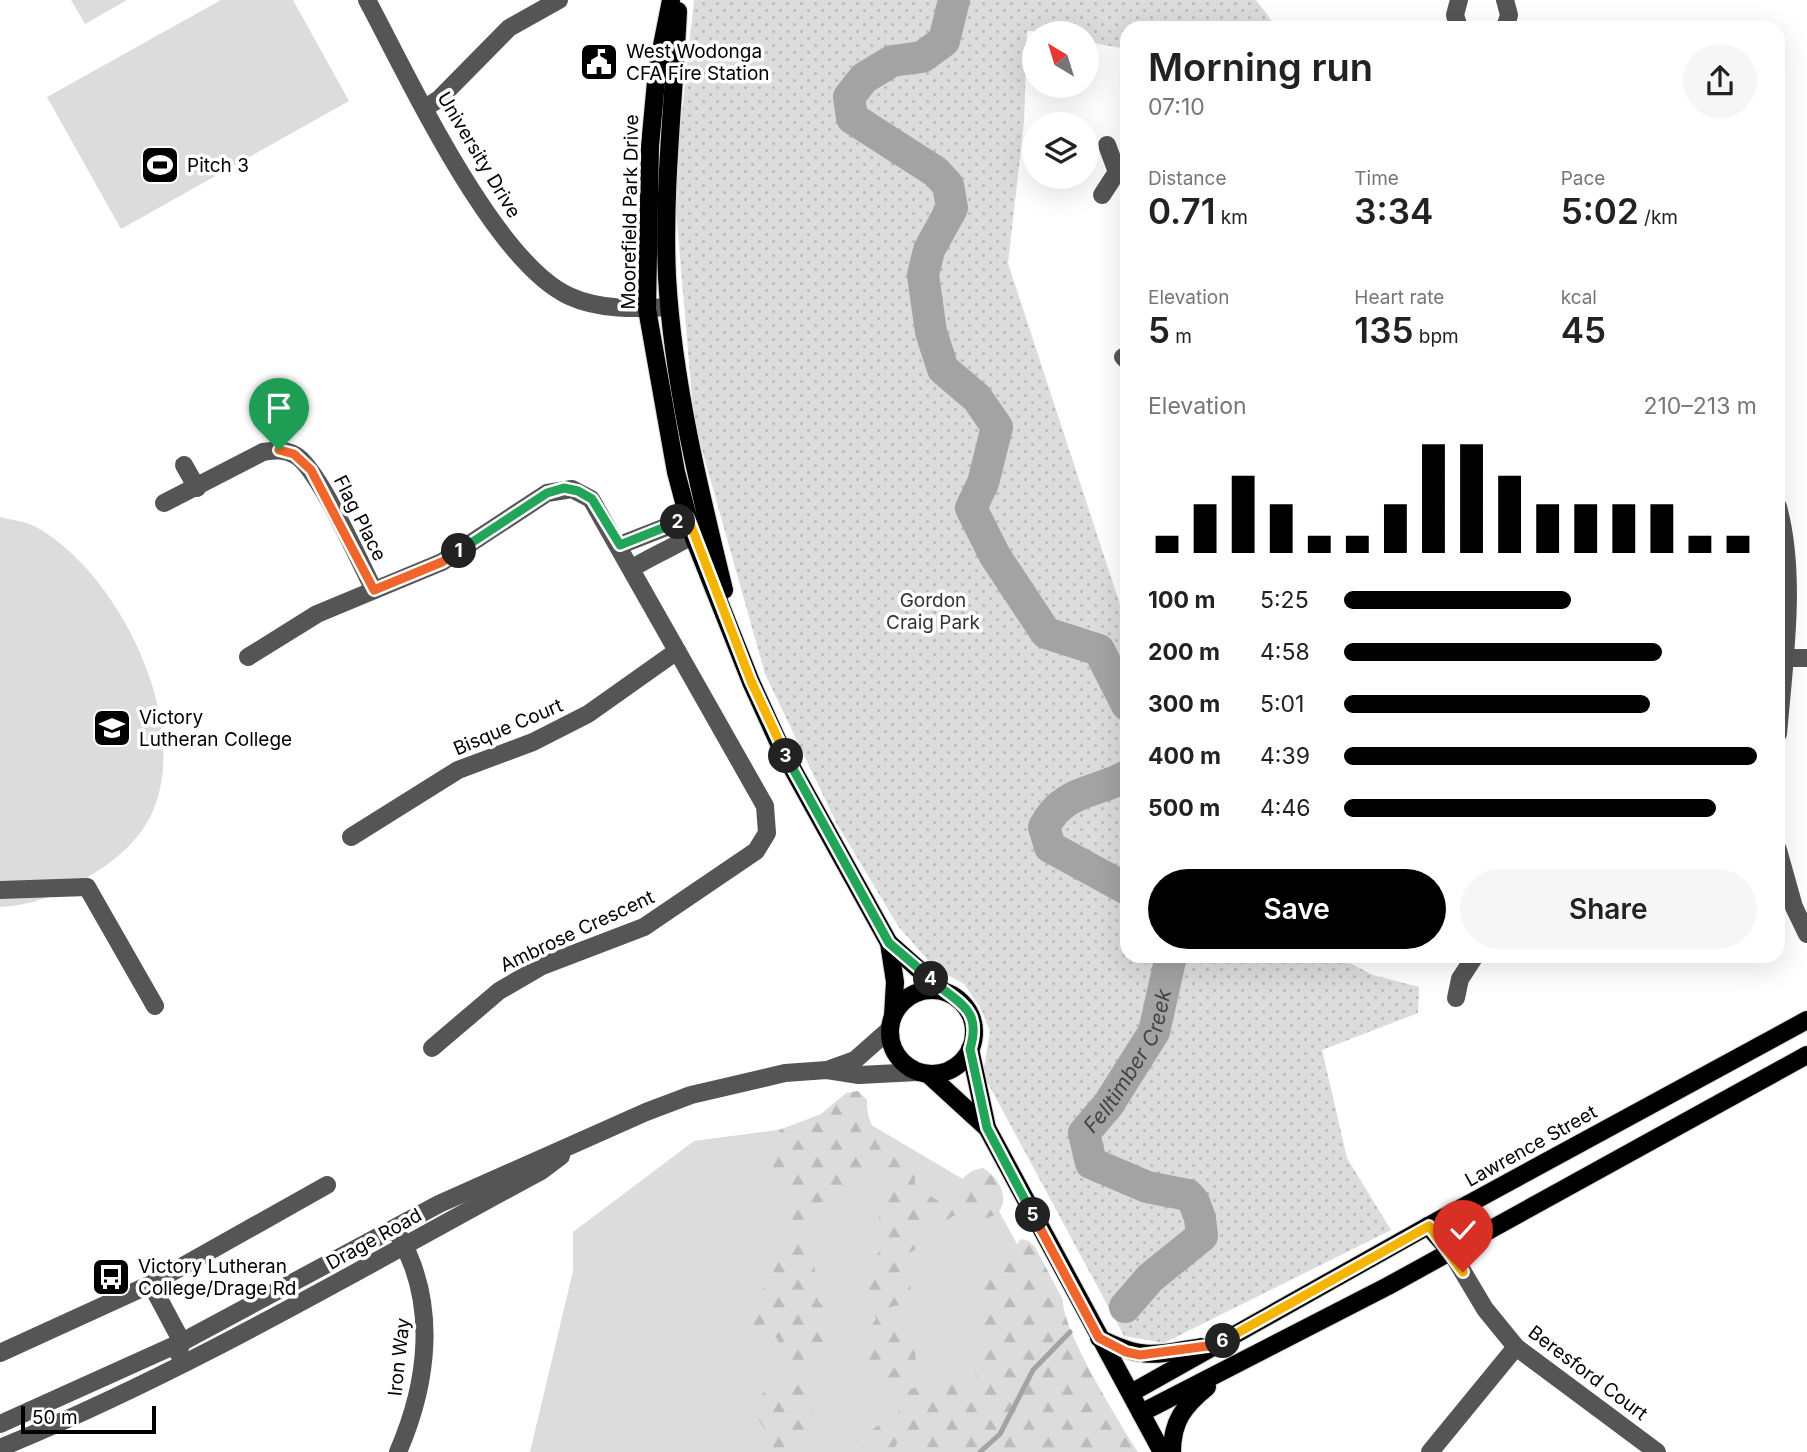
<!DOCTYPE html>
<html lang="en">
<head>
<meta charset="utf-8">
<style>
	body { margin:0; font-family:Inter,sans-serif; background:#f6f6f6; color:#222; height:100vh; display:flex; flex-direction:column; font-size:26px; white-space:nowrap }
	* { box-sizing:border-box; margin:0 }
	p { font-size:23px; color:#767676 }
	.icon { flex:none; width:38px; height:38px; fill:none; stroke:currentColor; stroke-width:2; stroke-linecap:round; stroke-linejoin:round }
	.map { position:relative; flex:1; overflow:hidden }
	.panel { position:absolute; left:1120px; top:21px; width:665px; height:942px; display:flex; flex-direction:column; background:#fff; border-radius:21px; box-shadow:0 7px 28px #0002 }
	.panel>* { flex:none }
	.needle { width:46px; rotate:322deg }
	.tools { position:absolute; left:1022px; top:21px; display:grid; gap:14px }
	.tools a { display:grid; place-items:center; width:77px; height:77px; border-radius:50%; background:#fff; box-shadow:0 7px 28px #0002; font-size:35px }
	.scale { position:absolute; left:21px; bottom:18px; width:135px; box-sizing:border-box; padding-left:7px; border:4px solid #000; border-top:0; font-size:19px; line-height:24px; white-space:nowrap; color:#000; -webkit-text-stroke:5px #fff; paint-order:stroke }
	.pin { position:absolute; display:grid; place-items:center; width:60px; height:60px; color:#fff; margin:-72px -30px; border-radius:50% 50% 50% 0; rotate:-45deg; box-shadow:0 0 7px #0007 }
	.pin .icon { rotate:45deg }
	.km { position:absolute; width:35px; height:35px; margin:-18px; border-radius:50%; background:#222; color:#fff; font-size:19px; line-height:35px; text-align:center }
	.round { display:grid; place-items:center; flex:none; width:74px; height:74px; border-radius:37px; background:#f6f6f6 }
	.head { display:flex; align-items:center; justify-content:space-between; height:119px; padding:0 28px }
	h1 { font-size:38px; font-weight:600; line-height:52px }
	.stats { display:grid; grid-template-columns:repeat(3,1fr); gap:10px; height:119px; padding:7px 28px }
	.stats div { display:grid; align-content:center }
	.stats b { font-size:35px; font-weight:600 }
	.stats small { font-size:19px; font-weight:400 }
	.stats p { font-size:19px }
	.chart { height:196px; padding:14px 28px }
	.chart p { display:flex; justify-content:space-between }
	.chart svg { width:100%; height:126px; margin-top:7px; stroke:#000; stroke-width:6 }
	.cta { display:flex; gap:14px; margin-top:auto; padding:14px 28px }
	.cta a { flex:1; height:80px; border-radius:42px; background:#000; color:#fff; font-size:28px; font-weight:600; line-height:80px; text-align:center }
	.cta a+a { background:#f6f6f6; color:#222 }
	ul { padding:0 28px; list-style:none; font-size:23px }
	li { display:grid; grid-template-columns:112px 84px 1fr; align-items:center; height:52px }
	li i { height:18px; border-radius:9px; background:#000 }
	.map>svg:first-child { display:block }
	.grass { fill:#dcdcdc }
	.forest { fill:url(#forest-firs) }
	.park { fill:url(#park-dots) }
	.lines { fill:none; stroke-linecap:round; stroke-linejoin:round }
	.stream { stroke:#a3a3a3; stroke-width:5 }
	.river { stroke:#a3a3a3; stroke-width:32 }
	.major-casing { stroke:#dbdbdb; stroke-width:20 }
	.minor { stroke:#555; stroke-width:18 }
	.major { stroke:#000; stroke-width:18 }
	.split-1-casing { stroke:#fff; stroke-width:14 }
	.split-2-casing { stroke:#fff; stroke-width:14 }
	.split-3-casing { stroke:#fff; stroke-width:14 }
	.split-4-casing { stroke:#fff; stroke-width:14 }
	.split-5-casing { stroke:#fff; stroke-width:14 }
	.split-6-casing { stroke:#fff; stroke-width:14 }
	.split-7-casing { stroke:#fff; stroke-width:14 }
	.split-1 { stroke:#f0652b; stroke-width:9 }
	.split-2 { stroke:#22a559; stroke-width:9 }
	.split-3 { stroke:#f5b400; stroke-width:9 }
	.split-4 { stroke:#22a559; stroke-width:9 }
	.split-5 { stroke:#22a559; stroke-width:9 }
	.split-6 { stroke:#f0652b; stroke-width:9 }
	.split-7 { stroke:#f5b400; stroke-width:9 }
	.labels { text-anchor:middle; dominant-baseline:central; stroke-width:7; stroke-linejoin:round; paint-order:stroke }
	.poi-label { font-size:19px; fill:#000; stroke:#fff; text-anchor:start }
	.street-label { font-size:19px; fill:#000; stroke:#fff }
	.park-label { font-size:19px; fill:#333; stroke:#fff }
	.water-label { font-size:21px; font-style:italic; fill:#444; stroke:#fff }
</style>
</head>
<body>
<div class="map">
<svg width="1807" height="1452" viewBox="0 0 1807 1452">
	<defs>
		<pattern id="forest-firs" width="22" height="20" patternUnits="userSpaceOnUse" patternTransform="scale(1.75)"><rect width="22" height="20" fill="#dcdcdc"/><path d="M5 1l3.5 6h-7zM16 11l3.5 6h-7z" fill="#bbb"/></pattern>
		<pattern id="park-dots" width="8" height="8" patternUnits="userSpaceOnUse" patternTransform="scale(1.75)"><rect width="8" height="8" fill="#dcdcdc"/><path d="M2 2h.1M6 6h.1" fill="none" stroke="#bbb" stroke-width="1.8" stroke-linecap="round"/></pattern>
	</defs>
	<rect width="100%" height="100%" fill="#fff"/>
	<g class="grass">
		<path d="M71,0H127L85,24Z"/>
		<path d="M221,0H293L349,101L121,229L47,97Z"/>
		<path d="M0,517C11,520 25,521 36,527C118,572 193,722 152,813C137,844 113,862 85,879C59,894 31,906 0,907Z"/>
		<path d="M861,1119L990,1195L1132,1452H530L573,1271V1232L694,1141Z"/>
	</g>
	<g class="forest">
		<path d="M858,1091L867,1100C866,1148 909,1140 915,1177C916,1187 910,1200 911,1211L930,1196L942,1203C959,1190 959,1172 983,1168C1006,1181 1015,1216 980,1219C974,1219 965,1215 959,1213L941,1223L926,1224L917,1233L915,1250L904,1255L912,1296L905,1303L891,1307L890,1316C907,1330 917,1345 916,1368L896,1385C858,1374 854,1349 876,1319L867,1291L872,1262L881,1249L883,1236L878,1212L891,1195L889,1180L872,1173L873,1163L867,1161L862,1170L861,1185L814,1212L810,1223L818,1301C830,1312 831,1321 829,1337L822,1342H809L812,1360L805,1370L793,1371L784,1365L777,1338L763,1337L749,1323L746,1310L752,1298L766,1287L789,1234L781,1229L780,1218L789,1202L778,1181L761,1168L769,1152L778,1150L779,1130L821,1114L846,1093Z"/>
		<path d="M1021,1239L1029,1241L1035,1247L1063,1300C1061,1328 1120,1424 1138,1452H939L920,1444L898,1442L892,1452H862L860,1439L880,1424L889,1429L897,1423L900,1401L907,1390L918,1387L931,1397L951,1380L970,1391L979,1385C971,1361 969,1364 982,1343L981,1333L974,1324L979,1301L970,1282L984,1264L1004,1262Z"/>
		<path d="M784,1377L798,1379L813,1409L799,1452H748L770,1437L755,1415V1402L770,1385Z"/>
	</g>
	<path class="park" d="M694,0H1256L1277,28H1127V49L1087,42V33L1027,31L1024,122L1008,263L1127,626V956H1336L1373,975L1419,987L1418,1013L1322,1050L1347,1158L1391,1230L1164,1343L1124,1336L983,1074L990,1031L980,1007L964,984L934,967L898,926L837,824L765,674L694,421L674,187Z"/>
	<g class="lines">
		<path class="stream" d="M980,1452L1000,1434L1033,1370L1070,1332"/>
		<g class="river">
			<path d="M954,0L944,41L922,57L892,61L864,78L849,97L852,118L936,172L948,185L952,208L929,250L923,275L931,332L943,369L977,398L997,427L983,483L971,508L995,556L1046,633L1099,650L1127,705"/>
			<path d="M1127,776C1093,794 1063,790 1044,827L1050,847L1127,889"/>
			<path id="s1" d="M1125,1307L1150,1278L1202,1236L1200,1218L1194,1202L1188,1195L1147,1187L1091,1163L1084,1133L1108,1105L1154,1032L1171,956"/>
		</g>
		<defs>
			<g id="major">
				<path d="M671,0L657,71L650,146L647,309L676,472L693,536L751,682L781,748L889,943L895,982L893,1016"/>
				<path d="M678,11C674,99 663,189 667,277C673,382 699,488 724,590"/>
				<path d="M889,943L943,991"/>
				<circle cx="932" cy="1032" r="42"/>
				<path d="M970,1049L987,1128L1162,1452"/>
				<path d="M928,1074L987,1128"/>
				<path d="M1428,1226L1451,1252"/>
				<path d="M1099,1338C1143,1360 1154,1355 1201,1347"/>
				<path d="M1131,1393L1428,1226L1807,1020"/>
				<path d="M1141,1413L1388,1286L1807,1055"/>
				<path d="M1172,1452C1172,1421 1184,1406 1207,1387"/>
			</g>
		</defs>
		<use href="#major" class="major-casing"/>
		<g class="minor">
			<path d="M367,0C408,76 493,261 569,296C599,310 637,309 669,307"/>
			<path d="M1505,0L1509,15L1505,28"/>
			<path d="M1459,28L1455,15L1459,0"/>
			<path d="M425,108L439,99L509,28L559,0"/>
			<path d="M1107,145L1117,172"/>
			<path d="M1102,195L1117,172H1127"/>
			<path d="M1123,357L1127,361"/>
			<path d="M184,465L197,488"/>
			<path d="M164,503L263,452C275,450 284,449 295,455C318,467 360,563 374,590"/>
			<path d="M1778,507C1797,576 1784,662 1778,734"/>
			<path d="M620,545L689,518L701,520"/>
			<path d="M633,568C654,554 686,543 702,527"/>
			<path d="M248,657L317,614L442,562L547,493L572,489L591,499L765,806L767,833L756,851L644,927L542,966L499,991L432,1048"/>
			<path d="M1785,658H1807"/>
			<path d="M351,837L458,770L533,742L588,714L677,651"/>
			<path d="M1778,850L1794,907L1807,934"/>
			<path d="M0,890L87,887L155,1006"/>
			<path d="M1456,998L1460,979L1475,956"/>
			<path d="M830,1069L855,1060L890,1029"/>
			<path d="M1451,1252L1485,1309L1516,1347L1657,1452"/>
			<path d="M151,1284L182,1342L178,1353"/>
			<path d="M0,1353L151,1284L327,1185"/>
			<path d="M0,1424L182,1342L439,1204L646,1112L691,1095L785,1073L827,1070L859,1075L918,1072"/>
			<path d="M0,1448C188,1371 363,1267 541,1171L561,1156"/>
			<path d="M398,1452C428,1383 438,1304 399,1236"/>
			<path d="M1430,1452L1516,1347"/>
		</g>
		<use href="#major" class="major"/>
	</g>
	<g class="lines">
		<defs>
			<path id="split-1" d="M279,450L294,454L311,470L374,590L442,562L459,551"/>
			<path id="split-2" d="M459,551L547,493L564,488L578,491L592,499L620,545L678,522"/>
			<path id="split-3" d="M678,522L688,518L751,681L786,756"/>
			<path id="split-4" d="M786,756L889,943L931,979"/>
			<path id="split-5" d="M931,979C955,1003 983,1006 970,1049L987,1128L1033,1215"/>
			<path id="split-6" d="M1033,1215L1099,1338L1126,1352L1140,1355L1215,1345L1223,1341"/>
			<path id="split-7" d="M1223,1341L1429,1226L1463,1272"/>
		</defs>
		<use href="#split-1" class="split-1-casing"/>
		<use href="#split-2" class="split-2-casing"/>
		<use href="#split-3" class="split-3-casing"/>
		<use href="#split-4" class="split-4-casing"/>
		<use href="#split-5" class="split-5-casing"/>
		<use href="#split-6" class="split-6-casing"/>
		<use href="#split-7" class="split-7-casing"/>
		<use href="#split-1" class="split-1"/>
		<use href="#split-2" class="split-2"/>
		<use href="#split-3" class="split-3"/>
		<use href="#split-4" class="split-4"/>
		<use href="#split-5" class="split-5"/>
		<use href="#split-6" class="split-6"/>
		<use href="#split-7" class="split-7"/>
	</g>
	<defs>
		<symbol id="civic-square" viewBox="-11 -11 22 22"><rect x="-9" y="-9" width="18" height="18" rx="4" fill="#000" stroke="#fff"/><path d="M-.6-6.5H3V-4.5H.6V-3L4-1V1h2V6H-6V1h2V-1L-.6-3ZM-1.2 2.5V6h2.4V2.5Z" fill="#fff"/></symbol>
		<symbol id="stadium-square" viewBox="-11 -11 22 22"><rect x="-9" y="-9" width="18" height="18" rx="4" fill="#000" stroke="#fff"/><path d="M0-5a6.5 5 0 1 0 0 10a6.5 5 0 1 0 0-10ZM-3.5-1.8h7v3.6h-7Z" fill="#fff"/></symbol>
		<symbol id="school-square" viewBox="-11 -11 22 22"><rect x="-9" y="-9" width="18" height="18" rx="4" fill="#000" stroke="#fff"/><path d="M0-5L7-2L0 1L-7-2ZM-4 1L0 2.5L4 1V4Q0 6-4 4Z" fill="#fff"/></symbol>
		<symbol id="bus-square" viewBox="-11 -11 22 22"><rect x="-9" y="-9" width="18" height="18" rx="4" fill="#000" stroke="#fff"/><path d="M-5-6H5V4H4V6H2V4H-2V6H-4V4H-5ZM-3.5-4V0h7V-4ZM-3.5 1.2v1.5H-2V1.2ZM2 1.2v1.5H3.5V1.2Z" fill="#fff"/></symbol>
	</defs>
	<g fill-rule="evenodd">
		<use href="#civic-square" x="577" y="40" width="44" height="44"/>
		<use href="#stadium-square" x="138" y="143" width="44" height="44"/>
		<use href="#school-square" x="90" y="706" width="44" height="44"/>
		<use href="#bus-square" x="89" y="1255" width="44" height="44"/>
	</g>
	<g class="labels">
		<g class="poi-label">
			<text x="626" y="51">West Wodonga<tspan x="626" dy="22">CFA Fire Station</tspan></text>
			<text x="187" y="165">Pitch 3</text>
			<text x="139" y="717">Victory<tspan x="139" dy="22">Lutheran College</tspan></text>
			<text x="138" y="1266">Victory Lutheran<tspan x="138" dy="22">College/Drage Rd</tspan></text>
		</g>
		<g class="street-label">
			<text transform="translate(479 155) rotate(59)">University Drive</text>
			<text transform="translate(630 212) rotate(-89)">Moorefield Park Drive</text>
			<text transform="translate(360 518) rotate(63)">Flag Place</text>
			<text transform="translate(508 727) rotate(-23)">Bisque Court</text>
			<text transform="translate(577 931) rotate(-25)">Ambrose Crescent</text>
			<text transform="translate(1531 1146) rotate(-29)">Lawrence Street</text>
			<text transform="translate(374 1239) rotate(-29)">Drage Road</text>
			<text transform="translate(399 1357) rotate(-84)">Iron Way</text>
			<text transform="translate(1588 1373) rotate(37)">Beresford Court</text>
		</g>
		<g class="park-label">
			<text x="933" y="600">Gordon<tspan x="933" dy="22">Craig Park</tspan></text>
		</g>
		<g class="water-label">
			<text stroke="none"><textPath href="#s1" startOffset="369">Felltimber Creek</textPath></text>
		</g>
	</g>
</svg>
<div class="tools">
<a><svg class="needle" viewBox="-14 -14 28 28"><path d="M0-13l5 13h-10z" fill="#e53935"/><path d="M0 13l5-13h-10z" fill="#767676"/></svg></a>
<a><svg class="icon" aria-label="layers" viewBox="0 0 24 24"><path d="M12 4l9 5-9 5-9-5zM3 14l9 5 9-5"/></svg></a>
</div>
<div class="scale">50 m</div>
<div class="pin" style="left:279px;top:450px;background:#1e9e55"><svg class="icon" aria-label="arrive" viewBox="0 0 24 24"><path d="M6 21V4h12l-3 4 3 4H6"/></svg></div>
<div class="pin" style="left:1463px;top:1272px;background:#d93025"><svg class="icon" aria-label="check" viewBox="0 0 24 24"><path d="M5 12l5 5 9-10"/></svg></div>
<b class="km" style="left:459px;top:551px">1</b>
<b class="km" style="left:678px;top:522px">2</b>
<b class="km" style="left:786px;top:756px">3</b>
<b class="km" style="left:931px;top:979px">4</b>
<b class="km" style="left:1033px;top:1215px">5</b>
<b class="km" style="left:1223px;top:1341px">6</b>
<section class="panel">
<div class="head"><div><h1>Morning run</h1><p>07:10</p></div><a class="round"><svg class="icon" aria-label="share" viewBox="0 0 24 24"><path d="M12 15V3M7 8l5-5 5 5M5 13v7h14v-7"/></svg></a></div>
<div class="stats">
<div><p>Distance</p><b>0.71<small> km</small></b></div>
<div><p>Time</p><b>3:34</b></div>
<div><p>Pace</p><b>5:02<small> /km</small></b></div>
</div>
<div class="stats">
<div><p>Elevation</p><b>5<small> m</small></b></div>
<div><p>Heart rate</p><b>135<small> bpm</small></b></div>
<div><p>kcal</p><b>45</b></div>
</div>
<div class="chart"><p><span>Elevation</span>210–213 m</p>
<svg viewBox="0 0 160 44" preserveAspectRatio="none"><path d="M5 44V38M15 44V27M25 44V17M35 44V27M45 44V38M55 44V38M65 44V27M75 44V6M85 44V6M95 44V17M105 44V27M115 44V27M125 44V27M135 44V27M145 44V38M155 44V38"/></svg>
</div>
<ul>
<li><b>100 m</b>5:25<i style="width:55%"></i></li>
<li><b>200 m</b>4:58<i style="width:77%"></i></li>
<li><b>300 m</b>5:01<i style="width:74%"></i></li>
<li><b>400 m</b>4:39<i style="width:100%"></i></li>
<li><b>500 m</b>4:46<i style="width:90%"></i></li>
</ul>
<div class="cta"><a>Save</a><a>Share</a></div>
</section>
</div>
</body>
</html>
